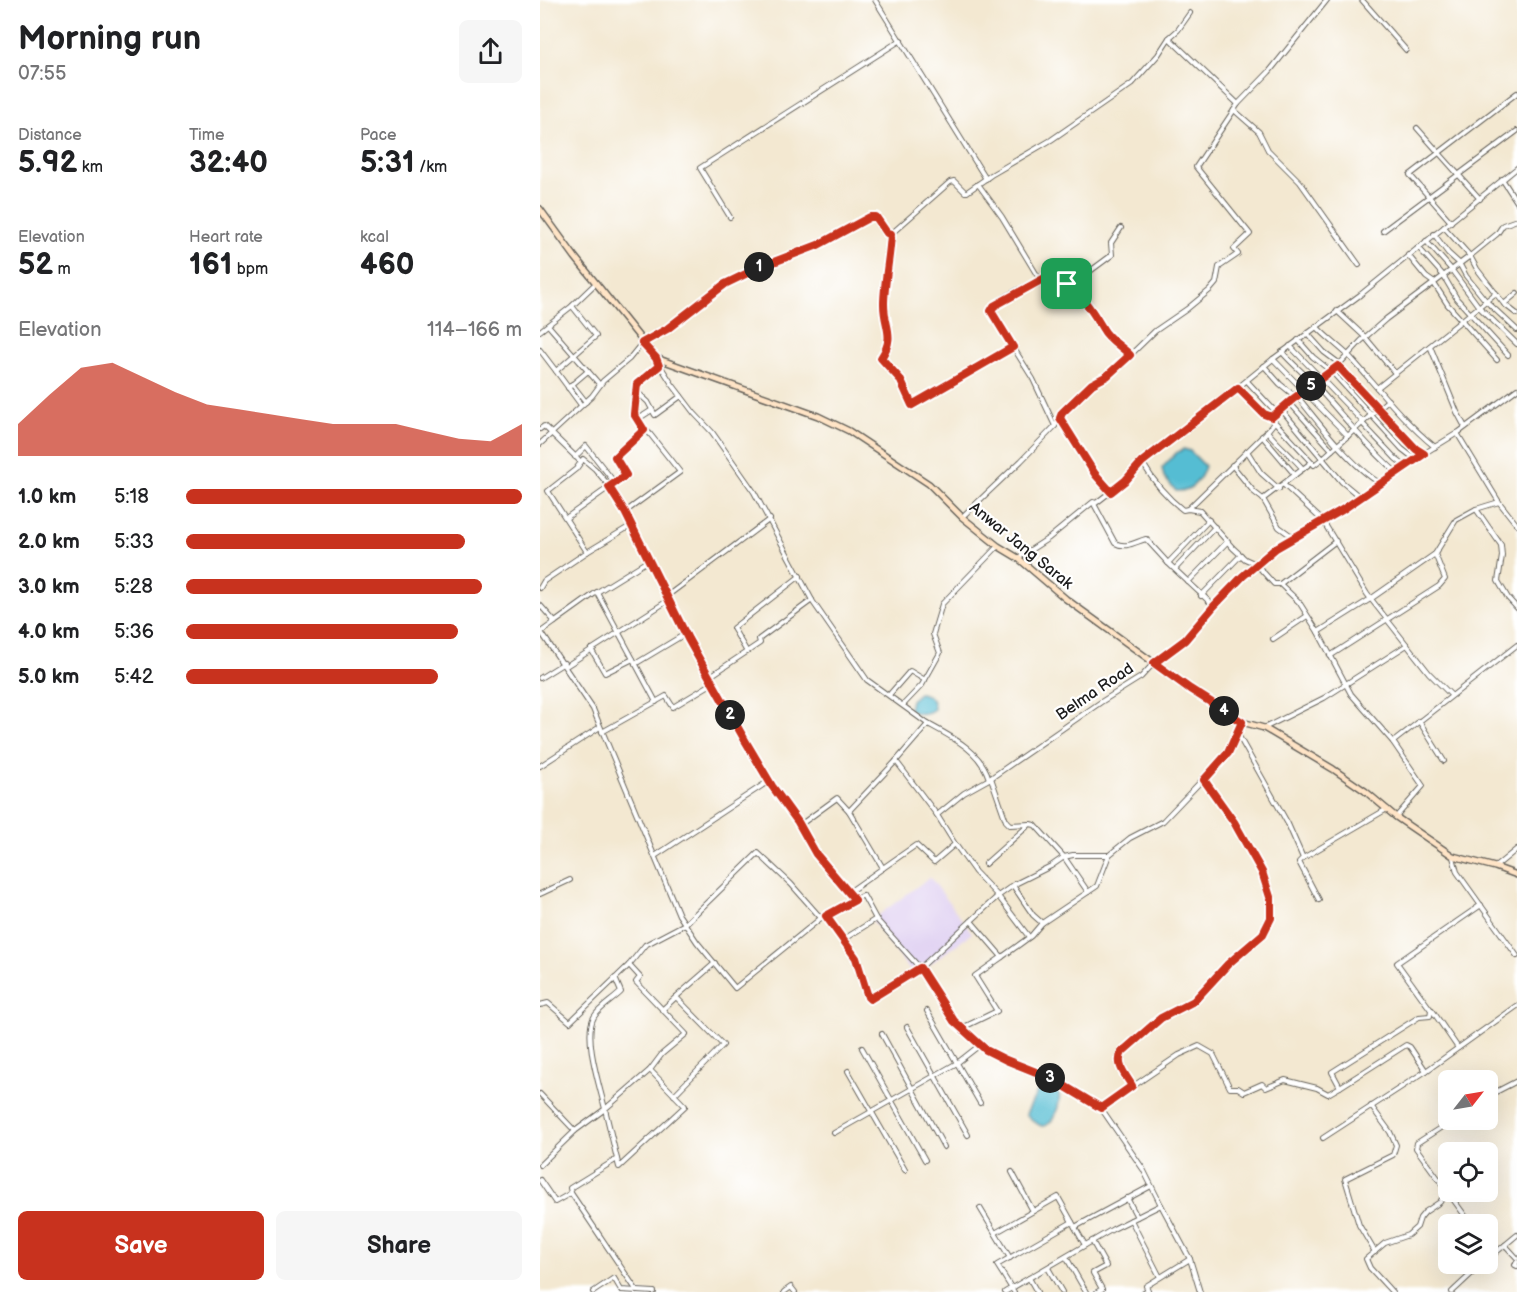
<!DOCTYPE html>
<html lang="en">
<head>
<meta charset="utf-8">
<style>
	body { margin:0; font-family:"Balsamiq Sans",sans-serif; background:#f6f6f6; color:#202124; height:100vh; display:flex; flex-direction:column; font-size:22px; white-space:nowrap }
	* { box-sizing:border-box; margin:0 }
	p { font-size:20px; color:#757577 }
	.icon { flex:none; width:33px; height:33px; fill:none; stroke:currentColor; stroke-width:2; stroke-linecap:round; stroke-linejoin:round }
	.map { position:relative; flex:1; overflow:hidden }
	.panel { display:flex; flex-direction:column; background:#fff; width:540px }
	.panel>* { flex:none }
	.needle { width:39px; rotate:59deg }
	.buttons { position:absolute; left:898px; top:1070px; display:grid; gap:12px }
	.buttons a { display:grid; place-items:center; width:60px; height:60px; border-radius:9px; background:#fff; box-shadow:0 6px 24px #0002; font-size:30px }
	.pin { position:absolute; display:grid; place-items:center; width:51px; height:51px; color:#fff; margin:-26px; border-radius:12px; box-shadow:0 3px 9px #0006 }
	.km { position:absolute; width:30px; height:30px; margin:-15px; border-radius:50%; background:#222; color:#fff; font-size:16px; line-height:30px; text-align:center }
	.round { display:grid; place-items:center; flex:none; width:63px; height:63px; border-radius:9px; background:#f6f6f6 }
	.head { display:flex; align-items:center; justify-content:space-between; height:102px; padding:0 18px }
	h1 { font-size:33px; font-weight:600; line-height:45px }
	.metrics { display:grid; grid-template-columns:repeat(3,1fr); gap:9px; height:102px; padding:6px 18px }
	.metrics div { display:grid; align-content:center }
	.metrics b { font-size:30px; font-weight:600 }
	.metrics small { font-size:16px; font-weight:400 }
	.metrics p { font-size:16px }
	.chart { height:168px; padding:12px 18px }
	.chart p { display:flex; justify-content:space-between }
	.chart svg { width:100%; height:108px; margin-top:6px; fill:#c8321e; opacity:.7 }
	.cta { display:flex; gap:12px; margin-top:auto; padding:12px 18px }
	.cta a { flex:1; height:69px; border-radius:9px; background:#c8321e; color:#fff; font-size:24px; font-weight:600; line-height:69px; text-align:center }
	.cta a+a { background:#f6f6f6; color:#202124 }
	ul { padding:0 18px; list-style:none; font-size:20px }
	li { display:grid; grid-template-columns:96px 72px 1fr; align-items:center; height:45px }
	li i { height:15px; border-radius:8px; background:#c8321e }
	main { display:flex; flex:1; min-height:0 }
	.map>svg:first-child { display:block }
	.built { fill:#e2d4f3 }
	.water { fill:#55bdd3; stroke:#386c78; stroke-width:1.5 }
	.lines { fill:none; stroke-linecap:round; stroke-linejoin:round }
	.street-casing { stroke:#67635b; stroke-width:6 }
	.secondary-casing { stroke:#67635b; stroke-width:8 }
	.street { stroke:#fff; stroke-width:4 }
	.secondary { stroke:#ffe4c6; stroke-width:5 }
	.route-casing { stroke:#fff; stroke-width:12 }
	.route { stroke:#c8321e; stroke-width:8 }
	.labels { text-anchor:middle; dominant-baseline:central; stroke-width:4.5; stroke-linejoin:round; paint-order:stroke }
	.street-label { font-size:16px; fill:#1c1c1c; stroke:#fff }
</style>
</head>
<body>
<main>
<section class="panel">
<div class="head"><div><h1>Morning run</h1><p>07:55</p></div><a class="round"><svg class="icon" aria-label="share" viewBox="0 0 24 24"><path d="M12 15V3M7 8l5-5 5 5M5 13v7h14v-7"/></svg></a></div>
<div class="metrics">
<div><p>Distance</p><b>5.92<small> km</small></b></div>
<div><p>Time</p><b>32:40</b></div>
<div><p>Pace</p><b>5:31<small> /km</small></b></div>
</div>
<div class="metrics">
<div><p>Elevation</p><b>52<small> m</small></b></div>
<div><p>Heart rate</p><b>161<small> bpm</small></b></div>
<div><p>kcal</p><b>460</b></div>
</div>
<div class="chart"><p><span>Elevation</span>114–166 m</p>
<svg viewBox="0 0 160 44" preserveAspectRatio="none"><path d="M0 44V31L10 19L20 8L30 6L40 12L50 18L60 23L70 25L80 27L90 29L100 31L110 31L120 31L130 34L140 37L150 38L160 31V44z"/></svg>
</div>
<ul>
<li><b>1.0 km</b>5:18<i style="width:100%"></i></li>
<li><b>2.0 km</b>5:33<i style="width:83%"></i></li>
<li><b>3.0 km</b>5:28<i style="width:88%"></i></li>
<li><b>4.0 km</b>5:36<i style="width:81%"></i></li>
<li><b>5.0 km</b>5:42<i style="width:75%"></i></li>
</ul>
<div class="cta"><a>Save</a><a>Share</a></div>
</section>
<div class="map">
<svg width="977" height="1292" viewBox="0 0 977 1292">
	<rect width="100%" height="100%" fill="#fff"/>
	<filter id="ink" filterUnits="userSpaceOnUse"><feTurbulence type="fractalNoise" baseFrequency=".0167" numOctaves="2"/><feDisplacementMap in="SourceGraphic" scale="12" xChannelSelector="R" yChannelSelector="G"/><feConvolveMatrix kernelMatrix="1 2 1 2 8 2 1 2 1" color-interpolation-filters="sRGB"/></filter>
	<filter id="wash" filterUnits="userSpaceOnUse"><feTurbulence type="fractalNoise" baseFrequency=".008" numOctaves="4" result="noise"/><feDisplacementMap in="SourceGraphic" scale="24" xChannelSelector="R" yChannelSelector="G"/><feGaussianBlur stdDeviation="1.35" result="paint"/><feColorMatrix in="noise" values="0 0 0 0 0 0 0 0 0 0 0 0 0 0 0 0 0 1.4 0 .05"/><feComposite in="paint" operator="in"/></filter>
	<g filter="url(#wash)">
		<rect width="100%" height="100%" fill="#f3e8d1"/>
		<path class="built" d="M390,877L432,933L374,976L332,920Z"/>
		<g class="water">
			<path d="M644,449L650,451L665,466C661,480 651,492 636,491L624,477L622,468L636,453Z"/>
			<path d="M379,693C389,694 394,699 394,709C386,715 376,715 369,709L371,700Z"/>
			<path d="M505,1086L511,1087L519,1093C521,1102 514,1127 502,1126C497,1125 489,1117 486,1114L498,1090Z"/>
		</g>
	</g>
	<g filter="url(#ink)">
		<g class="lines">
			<defs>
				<g id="street">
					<path d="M335,0L446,179"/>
					<path d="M822,0L866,50"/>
					<path d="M698,104L729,72L787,0"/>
					<path d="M694,110L719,132L728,150L760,182L819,265"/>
					<path d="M877,128L940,199"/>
					<path d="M962,179L977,202"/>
					<path d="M438,184L462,217L500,280"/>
					<path d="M190,217L160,168L361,40"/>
					<path d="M911,222L870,175L977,93"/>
					<path d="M904,227L930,256L937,269L964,304L977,314"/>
					<path d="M843,231L977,131"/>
					<path d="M351,234C350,256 344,284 344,304C344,328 356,335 341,358L360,379L372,405L473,347L493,379L515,426"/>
					<path d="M894,234L908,253L919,263L926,276L946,301L977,330"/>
					<path d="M886,241L911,269L939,307L977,344"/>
					<path d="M878,247L903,275L917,299L968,355"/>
					<path d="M868,255L886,277L893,282L908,305L957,360"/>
					<path d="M530,286L572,255L571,243L581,228"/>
					<path d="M964,304L977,293"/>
					<path d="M797,311L825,337L855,373"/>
					<path d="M8,325L60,385"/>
					<path d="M776,326C787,338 800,347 811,358C838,388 863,421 895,447"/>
					<path d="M0,331L32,306L56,283"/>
					<path d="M767,333L784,352L800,364"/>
					<path d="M758,340L773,357L792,372L862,449L875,459"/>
					<path d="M750,346L823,422"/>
					<path d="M890,346L917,412L925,427"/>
					<path d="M473,347L451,311C457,297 497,281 512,274C536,287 549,305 563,329C568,339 582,347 590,355"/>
					<path d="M0,350L16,371L56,336L32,306"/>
					<path d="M742,352C752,364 765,374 775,385C802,414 826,446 856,472"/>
					<path d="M116,359L132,384L154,413L172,432L214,492L273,602L327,680L388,724L356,761L309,811L343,868L376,845L394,862L415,844"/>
					<path d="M733,359L808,436"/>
					<path d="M724,366L740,384L756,397"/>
					<path d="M798,366L876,449L884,454"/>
					<path d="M16,371L41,405"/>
					<path d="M707,381L734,410H739"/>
					<path d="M32,384L46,402"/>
					<path d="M28,388L48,371"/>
					<path d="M698,388L724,414L732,417"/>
					<path d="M837,388L956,293"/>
					<path d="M96,391L108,402L115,415L141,396"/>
					<path d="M757,396C777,421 813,468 840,483"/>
					<path d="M749,402L792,450"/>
					<path d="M741,409L802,482L820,497"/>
					<path d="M98,419L112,410"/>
					<path d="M734,421L772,462"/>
					<path d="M822,423L856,459L865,466"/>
					<path d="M0,429L4,426L41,462L36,469L8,491L47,552L4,581L0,588"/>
					<path d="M727,431C739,446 751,455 763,469"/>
					<path d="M917,433L959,502L977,525"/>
					<path d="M722,436L755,475"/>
					<path d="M0,444L52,396L63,381L89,359L102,343L127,329L185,284L218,268L278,245L334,216C342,220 343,231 351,234L410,182L414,181L425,192H427L451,175L511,140L592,84L618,55L629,38L638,30L650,13"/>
					<path d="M707,451L721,473L739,489"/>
					<path d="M35,457L46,446L75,483"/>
					<path d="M41,462L43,459L55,469L75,493L148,639L232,786L258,822L276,854L315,900"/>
					<path d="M602,462C613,481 625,496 643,510L648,509L660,511L693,548L705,559L716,564L734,584H740L759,602L778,632L811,694L853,742L883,786L856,817"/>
					<path d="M692,465L714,492L723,499L739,527L753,537"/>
					<path d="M744,485L783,521L827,594L889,673L911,695"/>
					<path d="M571,492L555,474L520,418L522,413L552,384L576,369L615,331L647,309L670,290L676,283L679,267L698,254L694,249L710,234L656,167L698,104L629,38"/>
					<path d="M723,499L772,462L774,465L783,458L848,400"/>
					<path d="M959,502L936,509L961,545L962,556L958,581L968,598L977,608"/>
					<path d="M554,504L575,543C586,549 595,542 606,539L628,563L674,606"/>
					<path d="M648,509L725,434L733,424L732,417L738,411L792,372L821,341L846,319L930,256L957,234L963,225L977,220"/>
					<path d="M85,512L140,472L110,434C90,419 95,405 97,384L119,366"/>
					<path d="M422,517L481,461L515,426L520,418"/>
					<path d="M26,518L86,475L75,457L104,430"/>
					<path d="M47,552L92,525"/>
					<path d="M478,558L509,538L553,502L556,503L586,480L602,462L658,420L733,359L820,295L977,168"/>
					<path d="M628,563L669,520"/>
					<path d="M636,568L675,527"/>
					<path d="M648,582L688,541"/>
					<path d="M740,584L796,541"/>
					<path d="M57,592L116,702"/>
					<path d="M127,596L230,519"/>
					<path d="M661,596L701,555"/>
					<path d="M0,605L15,622L1,632L53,709L139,915L157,942L195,988L281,918"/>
					<path d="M15,622L54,594L109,560"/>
					<path d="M778,632L832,598L895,554L916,520L936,509"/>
					<path d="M733,639L767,616"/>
					<path d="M51,649L65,673L93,659"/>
					<path d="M207,652L193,628L260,576"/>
					<path d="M790,656L899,586L905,579L895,554"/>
					<path d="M95,664L145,634"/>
					<path d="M26,666L129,600"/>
					<path d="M169,677L220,643L219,639L272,600"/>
					<path d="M0,678L24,663"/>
					<path d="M349,695L370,671L385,680"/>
					<path d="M363,705L382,685L400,653L393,634L402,604L458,546"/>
					<path d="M879,721L904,761"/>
					<path d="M388,724C412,737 441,751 449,779"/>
					<path d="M724,728L784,698L867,645"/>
					<path d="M62,732L126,696L133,707L173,683"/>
					<path d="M697,733L748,824L763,858L759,862L779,900"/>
					<path d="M853,742L977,645"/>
					<path d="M356,761L397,815L415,844L435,872L458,896L489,937"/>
					<path d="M0,766L60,727"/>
					<path d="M451,778L466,821L470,825L490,824"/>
					<path d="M397,815L424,793L451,778L561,702L601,677L614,663L645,640L674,606L703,576L736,548L802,510L867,464L919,432L977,389"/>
					<path d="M260,825L297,798L309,811"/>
					<path d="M115,856L229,781"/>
					<path d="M913,857L917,872L977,956"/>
					<path d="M763,858L847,809"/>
					<path d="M445,864L490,824L495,825L524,857L548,892"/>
					<path d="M955,867L977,849"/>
					<path d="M475,884L458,896L431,921L462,957L435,976L457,1011L422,1028L446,1050L511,1078L561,1108L603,1169L621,1205"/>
					<path d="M309,892L343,868"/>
					<path d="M0,894L30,880"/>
					<path d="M287,916L323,895L336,919"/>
					<path d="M502,923L493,915L474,887L475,884L511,866L524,857L533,855H569L590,838L623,821L688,753L702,722"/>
					<path d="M462,957L491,936L502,923L557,886L569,855"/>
					<path d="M136,997L175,963"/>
					<path d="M0,1005L8,1003L30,1022L89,965"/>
					<path d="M122,1010L136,997L183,1045L134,1095"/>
					<path d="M892,1010L918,1048"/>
					<path d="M387,1011L440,1103"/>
					<path d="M367,1027L428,1135"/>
					<path d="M422,1028L414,1021L380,968L431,921"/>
					<path d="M342,1034L404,1147"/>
					<path d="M322,1048L385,1160"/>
					<path d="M308,1071L365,1170"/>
					<path d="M592,1086C586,1075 575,1065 582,1052L621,1018L654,1001L688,964L723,934L731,918V900L722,872L694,822L664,780"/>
					<path d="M800,1087L866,1045L870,1047L886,1071"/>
					<path d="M0,1094L35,1131"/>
					<path d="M948,1096L977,1081"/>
					<path d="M831,1106L850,1132L856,1145L853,1155L805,1179L819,1225L835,1252"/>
					<path d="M561,1108L639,1055L659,1046L673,1054L690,1088H698L704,1092L722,1084L726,1088L745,1080L777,1088L788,1094L800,1087L792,1072L879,1017L890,1016L891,1010L857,963L941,905"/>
					<path d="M914,1119L877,1143L876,1148L931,1224"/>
					<path d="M294,1133L417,1063L440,1045"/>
					<path d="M783,1138L886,1071L977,1006"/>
					<path d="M77,1159L79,1167L145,1106L110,1070"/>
					<path d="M0,1165L35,1131L65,1109C60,1087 43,1036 54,1017C59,1008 73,1000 81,992L75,978"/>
					<path d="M472,1172L493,1211"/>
					<path d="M0,1180L15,1202L31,1193"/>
					<path d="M587,1198L597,1217"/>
					<path d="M440,1208L470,1258"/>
					<path d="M591,1220L620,1277"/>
					<path d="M535,1227L611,1186"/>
					<path d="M455,1233L518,1197L532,1222"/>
					<path d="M552,1241L566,1266L553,1273L562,1289L557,1292"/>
					<path d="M948,1245L955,1253"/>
					<path d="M965,1245L977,1258"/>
					<path d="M526,1257L546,1292"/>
					<path d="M948,1259L977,1235"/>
					<path d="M977,1262L975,1265L977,1266"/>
					<path d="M508,1268L522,1292"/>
					<path d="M489,1278L497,1292"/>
					<path d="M97,1291L31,1193L30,1188L77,1159L65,1109L110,1070L122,1054L146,1034L96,982L100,977L89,965L105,945L145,924L218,853L251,884L281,918L287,916L316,958L328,997L330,998L380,968L336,919L304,939"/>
					<path d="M53,1292L74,1278L81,1290L114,1292"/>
					<path d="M244,1292L251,1287L255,1292"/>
					<path d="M465,1292L573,1229L621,1205L650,1259"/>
					<path d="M474,1292L457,1265L532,1222L545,1245"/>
					<path d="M604,1292L608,1290L606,1286L650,1259L660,1292"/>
					<path d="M852,1292L830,1268L826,1259L845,1243L868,1235L877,1227L880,1218L885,1212L900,1202L906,1192"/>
					<path d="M912,1292L943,1263"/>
				</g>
				<path id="secondary" d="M0,209L35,257L116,358L278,416L309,431L389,484L422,517L458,546L478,558L526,599L650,689L702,722L724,728L793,769L825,791L856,817L913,856L955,867L977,875"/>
			</defs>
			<use href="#street" class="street-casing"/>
			<use href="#secondary" class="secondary-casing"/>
			<use href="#street" class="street"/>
			<use href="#secondary" class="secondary"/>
		</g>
	</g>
	<g class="lines" filter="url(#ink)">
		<defs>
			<path id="route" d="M330,217H336L347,233L351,234C350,256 344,284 344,304C344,328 356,335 341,358L360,379L372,405L473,347L451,311L454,306L512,274C536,287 549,305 563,329C568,339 582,347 590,355L567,376L552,384L522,413L520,418L555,474L571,492L586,480L602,462L698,388L724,414L732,417L753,399L798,366L876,449L884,454L802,510L736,548L703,576L674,606L645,640L614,663L650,689L702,722L688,753L664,780L694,822L722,872L731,900V918L723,934L688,964L654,1001L621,1018L582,1052C575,1065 586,1075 592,1086L561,1108L511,1078L466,1060L446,1050L414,1021L380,968L330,999L328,997L316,958L286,916L315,900L276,854L258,822L232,786L206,742L148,639L85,512L69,487L86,475L75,457L104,430L94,414L97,384L119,366L116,358L102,343L127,329L185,284L218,268L278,245Z"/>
		</defs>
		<use href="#route" class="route-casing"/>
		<use href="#route" class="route"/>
	</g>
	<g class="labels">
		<g class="street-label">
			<text transform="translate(481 546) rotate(39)">Anwar Jang Sarak</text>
			<text transform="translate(555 692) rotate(-34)">Belma Road</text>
		</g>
	</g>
</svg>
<div class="buttons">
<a><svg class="needle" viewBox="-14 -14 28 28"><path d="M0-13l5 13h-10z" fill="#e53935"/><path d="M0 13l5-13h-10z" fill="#757577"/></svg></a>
<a><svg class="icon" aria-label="locate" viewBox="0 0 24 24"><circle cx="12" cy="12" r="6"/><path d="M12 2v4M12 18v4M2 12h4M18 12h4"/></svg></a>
<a><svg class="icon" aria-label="layers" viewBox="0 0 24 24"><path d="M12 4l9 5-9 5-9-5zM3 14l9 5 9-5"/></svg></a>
</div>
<div class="pin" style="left:527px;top:284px;background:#1e9e55"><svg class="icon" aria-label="arrive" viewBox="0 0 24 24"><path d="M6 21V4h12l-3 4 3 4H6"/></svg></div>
<b class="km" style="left:219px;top:267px">1</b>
<b class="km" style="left:190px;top:715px">2</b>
<b class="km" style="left:510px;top:1078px">3</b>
<b class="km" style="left:684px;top:711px">4</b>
<b class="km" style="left:771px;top:386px">5</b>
</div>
</main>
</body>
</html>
